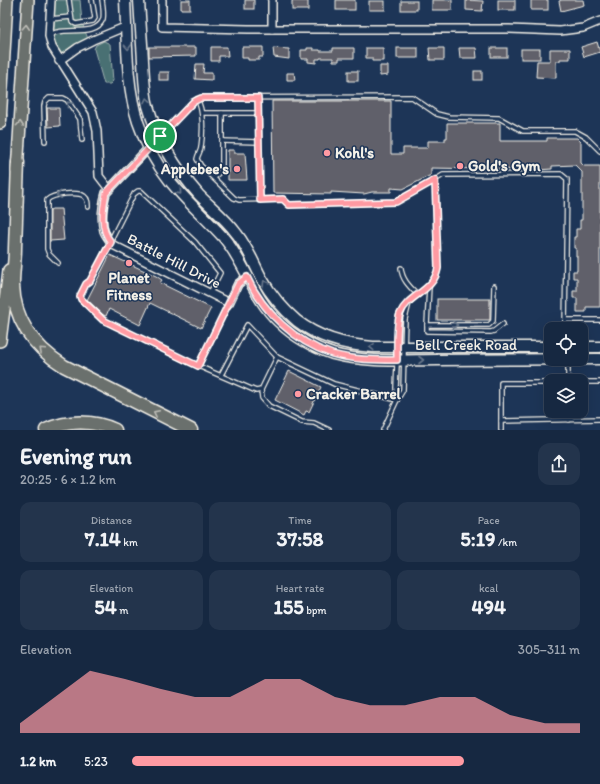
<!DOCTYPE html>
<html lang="en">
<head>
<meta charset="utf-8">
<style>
	body { margin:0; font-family:Itim,sans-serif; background:#23344c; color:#f1f3f6; height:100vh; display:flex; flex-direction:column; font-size:15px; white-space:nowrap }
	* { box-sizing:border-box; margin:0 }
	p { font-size:13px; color:#9ea6b1 }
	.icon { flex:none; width:22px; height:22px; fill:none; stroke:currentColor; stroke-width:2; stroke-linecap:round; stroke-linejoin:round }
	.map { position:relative; height:430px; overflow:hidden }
	.sheet { display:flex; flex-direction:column; background:#162841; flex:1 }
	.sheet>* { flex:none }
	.controls { position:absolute; left:544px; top:322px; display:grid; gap:8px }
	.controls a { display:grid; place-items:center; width:44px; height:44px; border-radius:8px; background:#162841; box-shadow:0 4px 16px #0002,0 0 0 1px #35445a; font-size:20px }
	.pin { position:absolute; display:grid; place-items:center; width:34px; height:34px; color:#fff; margin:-17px; border:2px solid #fff; border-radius:50%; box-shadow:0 1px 4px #0007 }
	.round { display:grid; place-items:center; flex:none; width:42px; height:42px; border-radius:12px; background:#23344c }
	.overview { display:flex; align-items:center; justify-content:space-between; height:68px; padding:0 20px }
	h1 { font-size:22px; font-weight:700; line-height:30px }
	.stats { display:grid; grid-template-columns:repeat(3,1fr); gap:6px; height:68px; padding:4px 20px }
	.stats div { display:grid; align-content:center; border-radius:10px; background:#23344c; text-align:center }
	.stats b { font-size:20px; font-weight:700 }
	.stats small { font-size:11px; font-weight:400 }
	.stats p { font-size:11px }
	.chart { height:112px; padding:8px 20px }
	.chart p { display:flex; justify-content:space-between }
	.chart svg { width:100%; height:72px; margin-top:4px; fill:#ff9aa2; opacity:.7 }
	ul { padding:0 20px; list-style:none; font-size:13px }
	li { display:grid; grid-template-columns:64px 48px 1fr; align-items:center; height:30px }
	li i { height:10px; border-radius:5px; background:#ff9aa2 }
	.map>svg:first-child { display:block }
	.green { fill:#487073; stroke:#9eb0ae }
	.building { fill:#61616b; stroke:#f4f1e8 }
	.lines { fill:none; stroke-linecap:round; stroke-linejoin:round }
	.service-casing { stroke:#f4f1e8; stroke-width:6 }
	.minor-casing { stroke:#f4f1e8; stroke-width:10 }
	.secondary-casing { stroke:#f4f1e8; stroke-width:13 }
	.trunk-casing { stroke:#f4f1e8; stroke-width:14 }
	.motorway-casing { stroke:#f4f1e8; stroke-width:15 }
	.service { stroke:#1d3557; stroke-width:3.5 }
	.minor { stroke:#1d3557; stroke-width:7 }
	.secondary { stroke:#1d3557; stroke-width:10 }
	.trunk { stroke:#6b706d; stroke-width:11 }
	.motorway { stroke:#6b706d; stroke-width:12 }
	.oneway { stroke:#bdbdb7 }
	.oneway2 { stroke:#68778a }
	.route-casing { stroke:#fff; stroke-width:8 }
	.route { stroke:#ff9aa2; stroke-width:5 }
	.poi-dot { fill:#ff9aa2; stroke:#1d3557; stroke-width:1.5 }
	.labels { text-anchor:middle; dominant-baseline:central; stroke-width:3; stroke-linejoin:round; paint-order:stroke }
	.poi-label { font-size:15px; font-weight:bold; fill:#f4f1e8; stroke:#1d3557; text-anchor:start }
	.street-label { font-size:15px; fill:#f4f1e8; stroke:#1d3557 }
</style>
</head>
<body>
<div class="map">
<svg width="600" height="430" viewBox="0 0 600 430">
	<rect width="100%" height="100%" fill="#1d3557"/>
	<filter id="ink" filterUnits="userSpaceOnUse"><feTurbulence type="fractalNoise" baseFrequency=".025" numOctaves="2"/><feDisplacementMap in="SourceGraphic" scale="8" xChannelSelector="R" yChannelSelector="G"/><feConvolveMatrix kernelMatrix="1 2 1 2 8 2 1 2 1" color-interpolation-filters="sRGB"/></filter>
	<g filter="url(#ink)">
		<g class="green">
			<path d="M55,0H80L82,23L88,39L62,54L57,52L53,41Z"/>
			<path d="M104,41L110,44L113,81L110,84H104L94,49L96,45Z"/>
		</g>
		<g class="building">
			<rect x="181" y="0" width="9" height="9"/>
			<rect x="245" y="0" width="9" height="9"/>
			<rect x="336" y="0" width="19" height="10"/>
			<rect x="432" y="0" width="20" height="10"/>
			<path d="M466,0L483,1L482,11L466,10Z"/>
			<rect x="498" y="0" width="17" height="10"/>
			<rect x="531" y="0" width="17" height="10"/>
			<path d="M562,0H583L584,5L561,11L559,1Z"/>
			<rect x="292" y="1" width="16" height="9"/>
			<rect x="369" y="1" width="16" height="9"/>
			<rect x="401" y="1" width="16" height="9"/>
			<path d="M597,42L600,52L584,57L581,47Z"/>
			<path d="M149,47H196V56L149,57Z"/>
			<path d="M211,47H227L228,56H219V61H211Z"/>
			<path d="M242,47H263V57H259V60H248V58H242Z"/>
			<path d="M273,48L289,49V59L274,57Z"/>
			<path d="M307,48H313V50H320V51H333V48H354V58H339V61H333V58H320V59H316V63L308,62V59H301V50H307Z"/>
			<path d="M366,48H383V61H372V58H366Z"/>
			<rect x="397" y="48" width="21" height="10"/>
			<path d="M429,48H444V60H430Z"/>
			<path d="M459,48H476L477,58H460Z"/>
			<rect x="491" y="48" width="16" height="9"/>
			<rect x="521" y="49" width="19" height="10"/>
			<path d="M550,49H570V59H560V61H556V78L536,77L537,61H550Z"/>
			<path d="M196,64H204L203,73H212V80L195,79Z"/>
			<path d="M380,66H388V75L380,76Z"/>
			<rect x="348" y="71" width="10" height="10"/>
			<rect x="474" y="71" width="8" height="9"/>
			<rect x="159" y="72" width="10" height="8"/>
			<path d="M287,73H294L295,80H287Z"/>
			<path d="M272,101H391V154H403V148H428V141H445V138H447V123H500V141H547V138H577L581,142V163L584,166H600V307H586V312H577V298H573V291H577V278H573V271H577V256H576V248H574V237H576V229H580V220H582V172L575,165L552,166V169L538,170L431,168V175L403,189L391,188V192H372L364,194L331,192V194L273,193Z"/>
			<path d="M47,108H59L60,126L48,127Z"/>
			<path d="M228,150H234V153H245L247,180H228Z"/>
			<path d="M52,209H61L64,240L50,241V210Z"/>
			<path d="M110,255L156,276L162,280L160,283L211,308L201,328L150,303L140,325L109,309L106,316L103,315L87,300Z"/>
			<rect x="437" y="299" width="53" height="21"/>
			<path d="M289,371L321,387L309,412L306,411L304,415L275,400Z"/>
		</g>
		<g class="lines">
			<defs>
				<g id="service">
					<path d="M69,0L72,22L76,24L93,21L95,18L92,0"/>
					<path d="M50,19L71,17"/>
					<path d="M49,36C52,34 55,32 58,32C71,28 97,36 103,19C104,13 103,6 102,0"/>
					<path d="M258,98L260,200"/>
					<path d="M197,99C204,110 203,134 201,147C201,151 198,154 197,159L201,166L234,198L239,200L283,199L289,205L395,202L435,180"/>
					<path d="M202,113H222"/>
					<path d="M161,135L193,102L201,98L412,97L437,114L449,117L499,118L523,131H575L586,137L600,151"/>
					<path d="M45,141L44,106L45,102L49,98H63L67,100L80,119L82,140"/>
					<path d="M222,141L259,142"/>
					<path d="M214,178L220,171L222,166V113H258"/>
					<path d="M58,263L49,254L47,249V200C53,194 78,191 84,196C88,199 88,203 88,207"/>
					<path d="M401,268C402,280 410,287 418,295"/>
					<path d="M429,286L427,325H489L493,321L494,286"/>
					<path d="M210,293L220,273L195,242L141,191H138L134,194L90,281L86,284L80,296L81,299L103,320L189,362L256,391L261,390"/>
					<path d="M565,320H600"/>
					<path d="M427,325V331L491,332L494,331L503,324"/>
					<path d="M568,360V381"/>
					<path d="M198,366L229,303"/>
					<path d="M221,375L247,325L277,357"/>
					<path d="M581,382H600"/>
					<path d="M397,400L396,388L399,316C407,296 434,291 438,268L435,180L443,175L561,174L567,179L565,329"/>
					<path d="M568,411L569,420"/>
					<path d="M501,421V383H551"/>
					<path d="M329,430L314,423L302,422L269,406L262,398L261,390L277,357L334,384L397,400"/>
					<path d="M383,430L397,400L403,390L405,319L409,303"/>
					<path d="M501,430V421L600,419"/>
				</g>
				<g id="minor">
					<path d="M51,0L49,36L52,47L93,112L97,131L99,176L109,189"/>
					<path d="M162,0V27L248,29H509L560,31L583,28L600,21"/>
					<path d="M272,29V0"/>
					<path d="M59,61L77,48L93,40L127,26"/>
					<path d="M160,136L106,193C103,204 101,220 104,231C106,236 110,241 113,245L229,303L238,284L247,277"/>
				</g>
				<g id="secondary">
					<path d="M125,0C127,38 126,86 138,122C145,143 156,164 170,181C186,201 206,218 223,237C246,263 252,297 279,322C293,336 314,348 333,354C367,363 403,360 438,360C492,360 546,359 600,359"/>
					<path d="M139,0C140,20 142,40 143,61C144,76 144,91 148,106C157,138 177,170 199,195C212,208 226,219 237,234C248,248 254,264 262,279C271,295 283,309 297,321C319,338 346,345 373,347H551"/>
					<path d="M581,347H600"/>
				</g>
				<g id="trunk">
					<path d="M0,123L7,0"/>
					<path d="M17,171L28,0"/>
					<path d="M0,341L9,270"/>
				</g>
				<g id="motorway">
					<path d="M0,120V115"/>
					<path d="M18,162C17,191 16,219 15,248C15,260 13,272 13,285C14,321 34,347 64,366L191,430"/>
					<path d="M46,430C67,420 94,420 115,430"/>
				</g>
			</defs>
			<use href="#service" class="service-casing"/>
			<use href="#minor" class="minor-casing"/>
			<use href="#secondary" class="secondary-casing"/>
			<use href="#trunk" class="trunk-casing"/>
			<use href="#motorway" class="motorway-casing"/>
			<use href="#service" class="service"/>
			<use href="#minor" class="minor"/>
			<use href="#secondary" class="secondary"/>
			<use href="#trunk" class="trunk"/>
			<use href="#motorway" class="motorway"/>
		</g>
		<defs><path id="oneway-chevron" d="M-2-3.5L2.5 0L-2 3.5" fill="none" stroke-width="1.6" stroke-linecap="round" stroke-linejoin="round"/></defs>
		<g class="oneway">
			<use href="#oneway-chevron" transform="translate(26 27) rotate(-87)"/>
			<use href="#oneway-chevron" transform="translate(20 124) rotate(-86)"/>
			<use href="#oneway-chevron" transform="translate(42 350) rotate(-137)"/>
			<use href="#oneway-chevron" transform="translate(156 413) rotate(-154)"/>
		</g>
		<g class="oneway2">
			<use href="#oneway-chevron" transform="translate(128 47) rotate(87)"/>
			<use href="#oneway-chevron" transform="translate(147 100) rotate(-101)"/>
			<use href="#oneway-chevron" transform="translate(69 104) rotate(-127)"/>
			<use href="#oneway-chevron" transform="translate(179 192) rotate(49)"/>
			<use href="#oneway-chevron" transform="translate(59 195) rotate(174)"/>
			<use href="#oneway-chevron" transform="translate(265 283) rotate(-121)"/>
			<use href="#oneway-chevron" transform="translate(455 325)"/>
			<use href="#oneway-chevron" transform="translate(372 347) rotate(-177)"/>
			<use href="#oneway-chevron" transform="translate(421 360)"/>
		</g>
	</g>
	<g class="lines" filter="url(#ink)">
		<defs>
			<path id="route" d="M201,98H258L260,200L283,199L289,205L396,202L435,180L438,268C434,292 408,294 400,314C396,324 397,349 397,360C375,360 353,360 332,354C295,342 263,312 247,277L238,284L198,366L103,320L81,299L80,296L86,284L90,281L111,242C99,229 103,208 106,193L193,102Z"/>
		</defs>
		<use href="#route" class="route-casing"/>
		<use href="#route" class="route"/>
	</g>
	<g class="poi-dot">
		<circle cx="327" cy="153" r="4"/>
		<circle cx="460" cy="166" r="4"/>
		<circle cx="237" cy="169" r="4"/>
		<circle cx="129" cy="263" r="4"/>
		<circle cx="298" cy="394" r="4"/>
	</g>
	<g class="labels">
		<g class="poi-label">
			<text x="335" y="153">Kohl's</text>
			<text x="468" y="166">Gold's Gym</text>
			<text x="229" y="169" text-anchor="end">Applebee's</text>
			<text x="129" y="278" text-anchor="middle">Planet<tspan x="129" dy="17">Fitness</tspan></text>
			<text x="306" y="394">Cracker Barrel</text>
		</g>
		<g class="street-label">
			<text transform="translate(174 261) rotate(27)">Battle Hill Drive</text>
			<text x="466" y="345">Bell Creek Road</text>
		</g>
	</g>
</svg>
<div class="controls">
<a><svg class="icon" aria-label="locate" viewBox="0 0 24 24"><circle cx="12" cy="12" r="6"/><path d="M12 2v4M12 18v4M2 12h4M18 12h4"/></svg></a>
<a><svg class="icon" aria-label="layers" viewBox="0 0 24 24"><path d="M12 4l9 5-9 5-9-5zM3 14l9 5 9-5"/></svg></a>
</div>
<div class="pin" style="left:160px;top:136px;background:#1e9e55"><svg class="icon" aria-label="arrive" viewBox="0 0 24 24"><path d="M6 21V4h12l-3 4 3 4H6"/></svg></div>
</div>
<section class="sheet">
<div class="overview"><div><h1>Evening run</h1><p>20:25 · 6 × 1.2 km</p></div><a class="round"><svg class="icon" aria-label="share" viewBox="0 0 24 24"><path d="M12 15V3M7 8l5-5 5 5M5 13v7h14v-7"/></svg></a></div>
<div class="stats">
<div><p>Distance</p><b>7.14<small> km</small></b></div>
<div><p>Time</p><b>37:58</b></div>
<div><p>Pace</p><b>5:19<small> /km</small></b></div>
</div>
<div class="stats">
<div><p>Elevation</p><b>54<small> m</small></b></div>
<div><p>Heart rate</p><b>155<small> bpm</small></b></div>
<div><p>kcal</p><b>494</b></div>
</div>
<div class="chart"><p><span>Elevation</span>305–311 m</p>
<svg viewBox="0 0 160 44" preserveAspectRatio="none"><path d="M0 44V38L10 22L20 6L30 11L40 17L50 22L60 22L70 11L80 11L90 22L100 27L110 27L120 22L130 22L140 33L150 38L160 38V44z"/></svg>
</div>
<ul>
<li><b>1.2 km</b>5:23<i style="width:74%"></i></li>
</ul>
</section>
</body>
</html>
